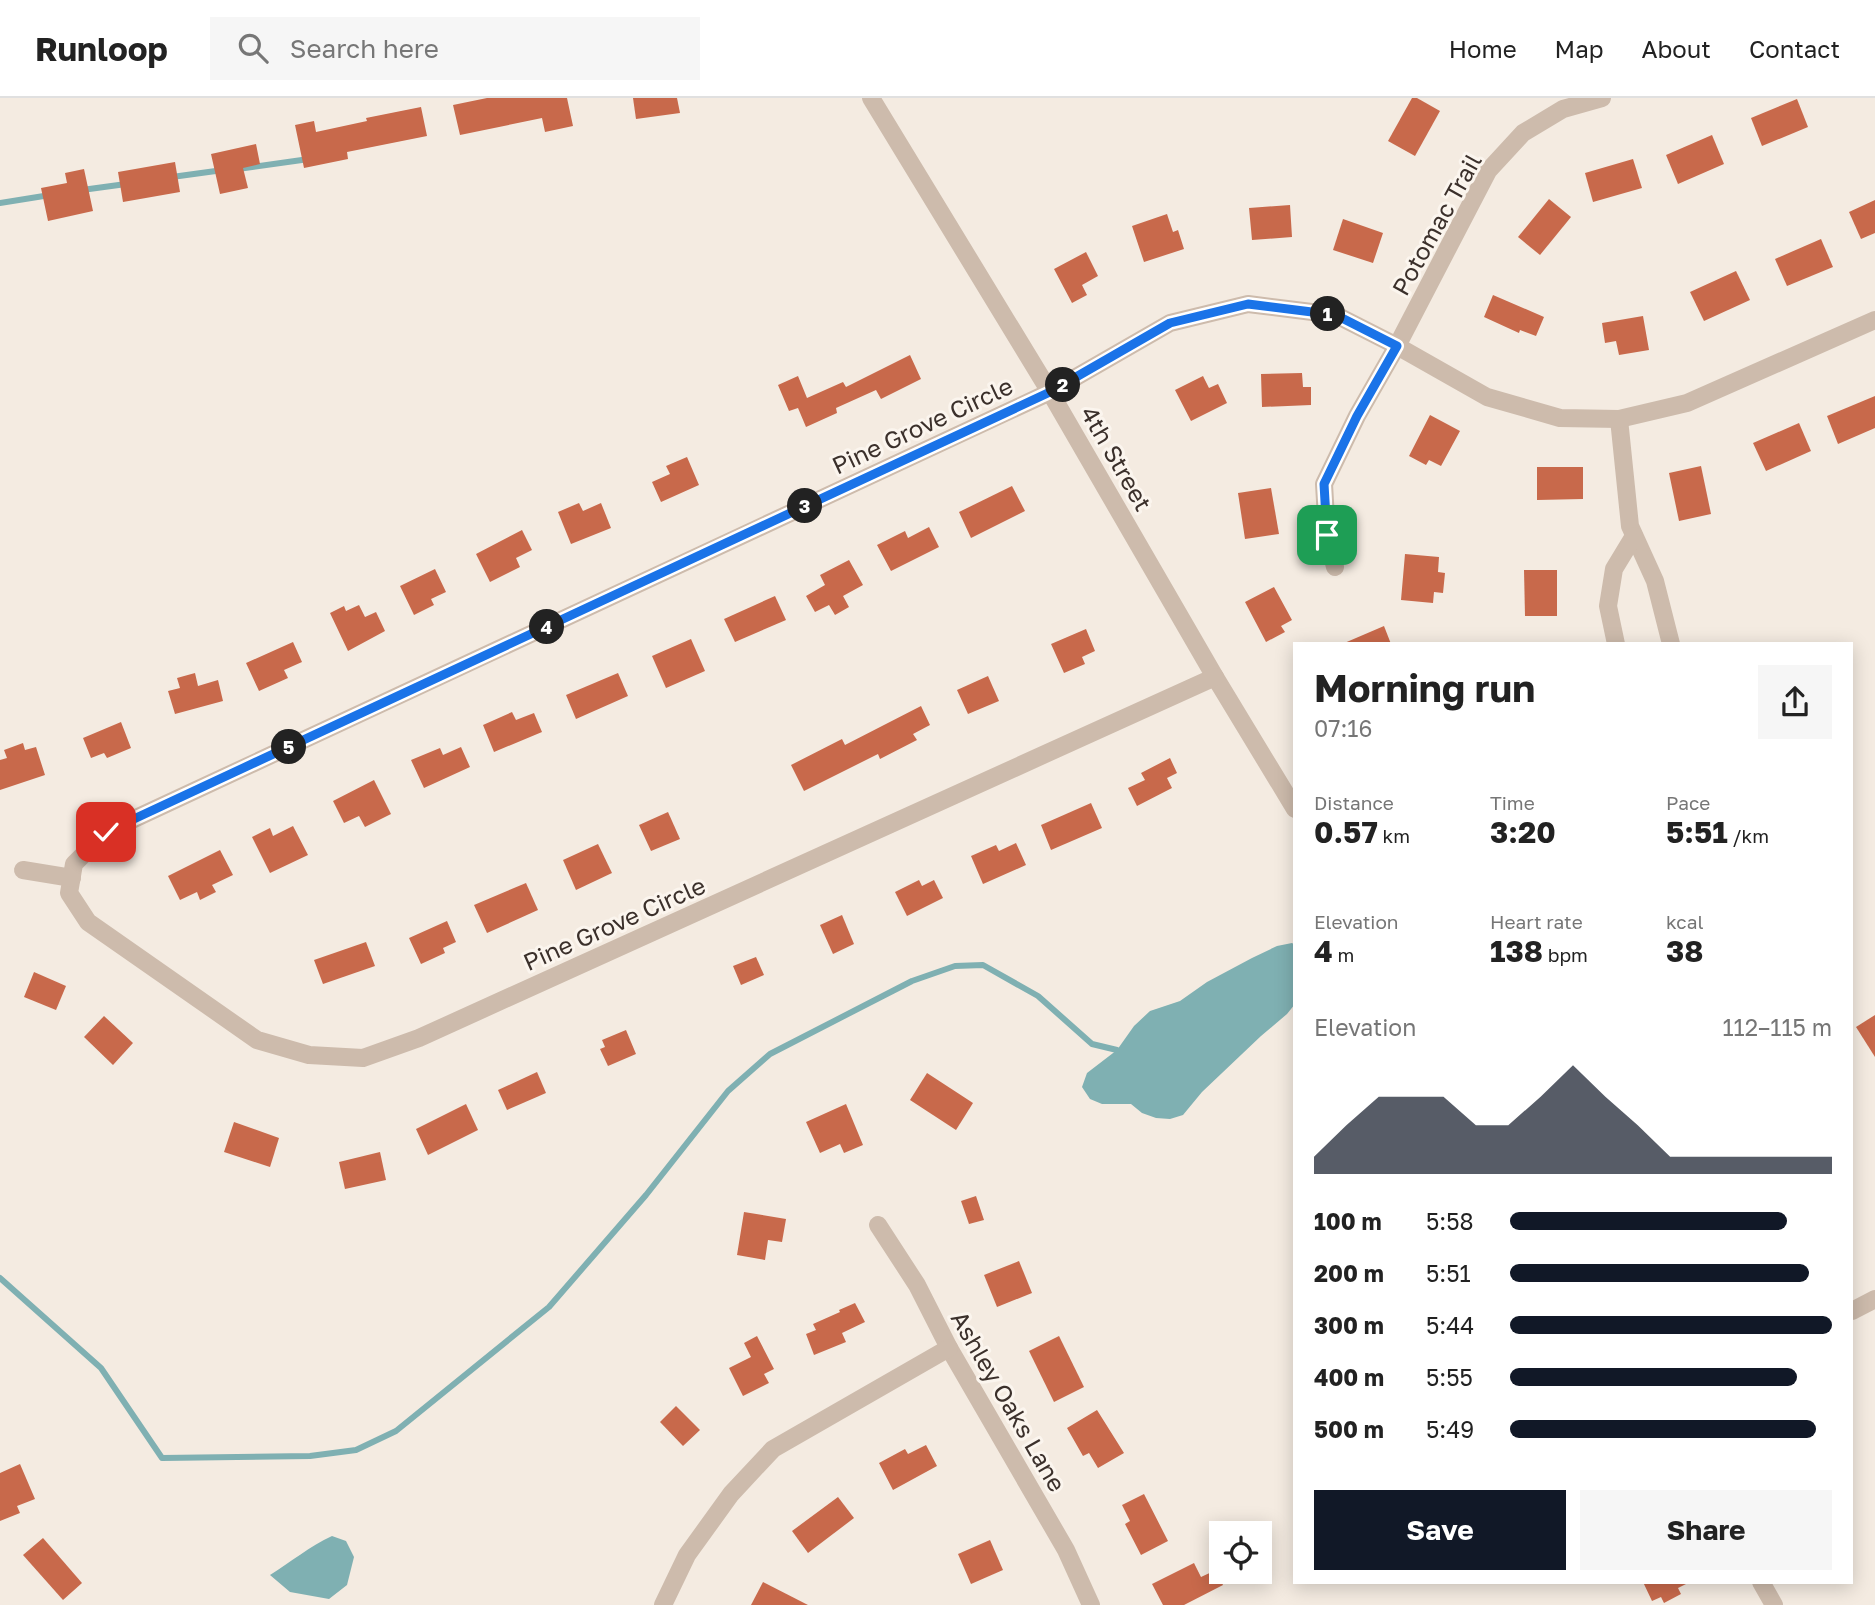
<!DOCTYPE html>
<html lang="en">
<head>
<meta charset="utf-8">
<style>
	body { margin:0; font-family:"Golos Text",sans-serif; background:#f6f6f6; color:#222; height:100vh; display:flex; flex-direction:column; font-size:26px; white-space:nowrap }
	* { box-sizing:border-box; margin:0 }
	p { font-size:23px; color:#767676 }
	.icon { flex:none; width:38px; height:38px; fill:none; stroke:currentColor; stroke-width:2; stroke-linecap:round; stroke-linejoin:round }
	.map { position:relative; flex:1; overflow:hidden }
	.sheet { position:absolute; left:1293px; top:544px; width:560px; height:942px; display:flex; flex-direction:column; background:#fff; border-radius:0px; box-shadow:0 4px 18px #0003 }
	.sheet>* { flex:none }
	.buttons { position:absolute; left:1209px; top:1423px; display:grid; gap:14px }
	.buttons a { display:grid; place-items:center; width:63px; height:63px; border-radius:0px; background:#fff; box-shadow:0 4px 18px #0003; font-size:35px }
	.pin { position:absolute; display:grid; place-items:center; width:60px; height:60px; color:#fff; margin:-30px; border-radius:14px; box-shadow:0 4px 10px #0006 }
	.km { position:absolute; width:35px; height:35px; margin:-18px; border-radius:50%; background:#222; color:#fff; font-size:19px; line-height:35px; text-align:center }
	.round { display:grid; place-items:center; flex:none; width:74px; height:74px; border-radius:0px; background:#f6f6f6 }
	.overview { display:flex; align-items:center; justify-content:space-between; height:119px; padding:0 21px }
	h1 { font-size:38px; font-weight:700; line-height:52px }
	.stats { display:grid; grid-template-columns:repeat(3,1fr); gap:10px; height:119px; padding:7px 21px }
	.stats div { display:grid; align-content:center }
	.stats b { font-size:30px; font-weight:700 }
	.stats small { font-size:19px; font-weight:400 }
	.stats p { font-size:19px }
	.chart { height:196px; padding:14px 21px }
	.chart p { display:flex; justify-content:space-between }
	.chart svg { width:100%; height:126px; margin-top:7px; fill:#111827; opacity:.7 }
	.cta { display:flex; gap:14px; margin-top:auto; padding:14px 21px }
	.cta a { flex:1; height:80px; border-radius:0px; background:#111827; color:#fff; font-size:28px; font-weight:700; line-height:80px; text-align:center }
	.cta a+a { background:#f6f6f6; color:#222 }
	ul { padding:0 21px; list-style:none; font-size:23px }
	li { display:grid; grid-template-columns:112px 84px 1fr; align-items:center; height:52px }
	li i { height:18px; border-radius:9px; background:#111827 }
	header { display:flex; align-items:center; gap:42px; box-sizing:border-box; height:98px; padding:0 35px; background:#fff; border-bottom:2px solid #e0e0e0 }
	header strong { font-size:33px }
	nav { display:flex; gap:38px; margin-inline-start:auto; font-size:24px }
	.search { width:490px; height:63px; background:#f6f6f6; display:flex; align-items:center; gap:18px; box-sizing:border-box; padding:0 24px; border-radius:0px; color:#767676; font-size:26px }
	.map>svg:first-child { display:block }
	.water { fill:#7fb0b2 }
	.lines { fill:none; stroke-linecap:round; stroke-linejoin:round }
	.stream { stroke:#7fb0b2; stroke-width:6 }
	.building { fill:#c8694b }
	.minor { stroke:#cdbbac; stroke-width:18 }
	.route-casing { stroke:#fff; stroke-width:14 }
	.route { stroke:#1a73e8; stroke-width:9 }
	.labels { text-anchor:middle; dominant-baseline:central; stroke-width:6; stroke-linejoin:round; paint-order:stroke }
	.street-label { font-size:24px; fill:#3b302b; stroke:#fbf5ee }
</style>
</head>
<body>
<header>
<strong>Runloop</strong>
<div class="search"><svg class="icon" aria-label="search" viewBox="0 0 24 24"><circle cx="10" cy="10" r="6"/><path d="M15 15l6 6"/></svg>Search here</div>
<nav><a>Home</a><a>Map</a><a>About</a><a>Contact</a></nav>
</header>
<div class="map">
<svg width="1875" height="1507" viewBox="0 0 1875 1507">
	<rect width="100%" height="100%" fill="#f4ebe1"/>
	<g class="water">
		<path d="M1292,845L1295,847V906L1287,916L1261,938L1202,994L1183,1017L1170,1021L1156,1020L1142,1015L1131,1006H1102L1090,1001L1082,989L1087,975L1117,952L1134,928L1150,913L1180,903L1207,884L1252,860L1277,848Z"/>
		<path d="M332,1438L346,1443L354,1459L347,1487L329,1501L290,1494L270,1477C291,1464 310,1448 332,1438Z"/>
	</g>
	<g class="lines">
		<g class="stream">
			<path d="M238,71L309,61"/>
			<path d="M172,79L223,72"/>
			<path d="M82,92L126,86"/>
			<path d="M0,105L50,97"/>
			<path d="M0,1180L101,1270L162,1360L310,1358L356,1352L396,1333L549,1209L646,1097L728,993L770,956L912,883L955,868L983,867L1038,898L1092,946L1117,952"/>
		</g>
	</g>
	<g class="building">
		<path d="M487,0H567L573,28L545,34L542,20L460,37L453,7Z"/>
		<path d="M633,0H677L680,15L636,21Z"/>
		<path d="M1412,0H1417L1440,13L1415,58L1388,43Z"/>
		<path d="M1797,1L1808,29L1762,48L1751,20Z"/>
		<path d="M421,9L427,38L347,54L348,61L304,70L295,27L314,23L316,34L367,23L366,20Z"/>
		<path d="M1712,37L1724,66L1678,86L1666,57Z"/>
		<path d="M256,46L260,66L243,70L248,90L220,96L211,56Z"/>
		<path d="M1633,61L1642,90L1593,104L1585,75Z"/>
		<path d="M175,64L180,94L123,104L118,74Z"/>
		<path d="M84,71L93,113L48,123L41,90L67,85L65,75Z"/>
		<path d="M1549,101L1571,119L1540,157L1518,139Z"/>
		<path d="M1875,102V135L1861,141L1849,114Z"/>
		<path d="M1290,107L1292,139L1252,142L1249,110Z"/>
		<path d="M1167,116L1173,134L1178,132L1184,151L1144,164L1132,128Z"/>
		<path d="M1343,121L1383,135L1373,165L1333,152Z"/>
		<path d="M1821,141L1833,169L1787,188L1775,161Z"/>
		<path d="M1086,154L1098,178L1082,187L1087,197L1072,205L1054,171Z"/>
		<path d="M1736,173L1750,202L1704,223L1690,194Z"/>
		<path d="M1493,197L1544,219L1536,238L1520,232L1519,235L1484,219Z"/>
		<path d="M1643,218L1649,252L1619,257L1616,243L1605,245L1602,225Z"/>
		<path d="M910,257L921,281L881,301L876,292L836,310L837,315L806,329L798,310L789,313L778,287L798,278L807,300L843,284L846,289Z"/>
		<path d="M1302,275L1303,289H1311V307L1262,309L1261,276Z"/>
		<path d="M1203,278L1209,290L1218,286L1227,305L1191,323L1175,292Z"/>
		<path d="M1875,298V330L1838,346L1827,318Z"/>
		<path d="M1430,317L1460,333L1441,368L1429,362L1426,367L1409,358Z"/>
		<path d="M1799,325L1811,353L1766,373L1753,345Z"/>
		<path d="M687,359L699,387L661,404L652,384L670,376L666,368Z"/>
		<path d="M1701,368L1711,416L1679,423L1669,375Z"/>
		<path d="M1537,369H1583V401L1537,402Z"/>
		<path d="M1012,388L1025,413L971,440L959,414Z"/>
		<path d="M1271,390L1279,436L1245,441L1238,395Z"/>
		<path d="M579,405L583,413L601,405L611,430L571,446L558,414Z"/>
		<path d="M929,429L939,449L891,473L877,447L905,433L908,440Z"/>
		<path d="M522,432L532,452L516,460L520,469L490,484L476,456Z"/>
		<path d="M1405,456L1439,459L1438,474L1445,475L1443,495L1434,494L1433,505L1401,502Z"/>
		<path d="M849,462L863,487L843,498L849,509L835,517L829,507L815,514L806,498L825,487L820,477Z"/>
		<path d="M435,471L446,494L431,501L434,507L414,517L400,488Z"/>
		<path d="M1524,472H1557V518H1525Z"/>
		<path d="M1274,489L1292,522L1281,528L1285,534L1266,544L1245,504Z"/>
		<path d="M775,498L786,522L735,544L724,521Z"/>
		<path d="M359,507L365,519L376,514L385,533L348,553L330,515L344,508L346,513Z"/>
		<path d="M1384,528L1391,546H1342Z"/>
		<path d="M1086,531L1095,553L1082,559L1085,566L1064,575L1051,546Z"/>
		<path d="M691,541L705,573L666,590L652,558Z"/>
		<path d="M293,544L302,564L284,572L288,580L259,593L246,565Z"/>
		<path d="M195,575L198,588L218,582L223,603L175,616L168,593L180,590L177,580Z"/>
		<path d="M618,575L628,598L576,621L566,597Z"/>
		<path d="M988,578L999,603L968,616L957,592Z"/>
		<path d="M921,608L930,627L913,636L917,642L880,661L878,656L804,693L791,667L842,641L845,647Z"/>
		<path d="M512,614L516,622L534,615L542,634L494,654L483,627Z"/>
		<path d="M121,624L131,650L107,660L104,655L91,660L83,640Z"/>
		<path d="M23,645L25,652L36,649L45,677L0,692V662L7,660L4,652Z"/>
		<path d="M461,649L470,669L424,690L411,662L440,650L443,657Z"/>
		<path d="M1170,660L1177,675L1167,680L1172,690L1137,708L1128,690L1145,682L1141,675Z"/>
		<path d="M374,682L391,716L365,729L359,718L344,725L333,703Z"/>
		<path d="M1091,705L1102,730L1051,752L1041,727Z"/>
		<path d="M668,714L680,741L651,753L639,727Z"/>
		<path d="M293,728L308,757L270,775L252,739L270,730L273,738Z"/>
		<path d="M1016,745L1026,767L983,786L971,758L996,747L999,753Z"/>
		<path d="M598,746L612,775L576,792L563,762Z"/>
		<path d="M220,752L233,777L212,787L216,794L200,802L197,794L180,802L168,778Z"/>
		<path d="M919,782L922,788L934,782L943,800L907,818L895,794Z"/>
		<path d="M526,785L538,812L487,835L474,807Z"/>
		<path d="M842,817L854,846L833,856L820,827Z"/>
		<path d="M447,823L456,844L443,850L445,855L421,866L409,840Z"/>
		<path d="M366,844L375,868L323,886L314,862Z"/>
		<path d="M756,859L764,877L741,887L733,868Z"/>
		<path d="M34,874L66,888L56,912L24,899Z"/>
		<path d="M1875,917V959L1856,929Z"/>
		<path d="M104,918L133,945L113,967L84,939Z"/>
		<path d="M626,932L636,956L608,968L600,951L605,949L602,942Z"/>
		<path d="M537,974L546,995L507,1012L498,992Z"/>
		<path d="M927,975L973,1005L956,1032L910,1002Z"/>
		<path d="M466,1006L478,1032L428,1057L416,1031Z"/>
		<path d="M846,1006L863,1047L844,1055L840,1046L820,1055L806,1024Z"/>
		<path d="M234,1024L279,1040L270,1069L224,1054Z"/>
		<path d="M380,1054L386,1082L345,1091L339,1064Z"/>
		<path d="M976,1098L984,1122L969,1126L961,1103Z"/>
		<path d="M744,1114L786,1121L782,1144L768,1142L765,1162L737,1157Z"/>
		<path d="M1019,1163L1032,1195L997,1209L984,1177Z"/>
		<path d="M855,1205L865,1224L842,1235L846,1244L814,1257L806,1236L816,1232L813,1226L840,1214L839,1212Z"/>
		<path d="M757,1238L774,1271L764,1276L769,1285L743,1298L729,1270L751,1259L744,1245Z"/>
		<path d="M1059,1238L1084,1289L1054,1304L1029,1253Z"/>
		<path d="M676,1308L700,1332L683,1348L660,1324Z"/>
		<path d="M1097,1312L1124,1355L1098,1370L1089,1355L1083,1358L1067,1330Z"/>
		<path d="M926,1347L937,1368L893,1392L879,1365L905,1351L908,1356Z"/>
		<path d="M20,1366L35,1401L17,1408L20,1415L0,1423V1375Z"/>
		<path d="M1144,1396L1168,1443L1141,1457L1125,1426L1130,1423L1122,1407Z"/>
		<path d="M838,1399L854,1420L808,1455L792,1433Z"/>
		<path d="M43,1440L82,1485L63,1502L23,1457Z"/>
		<path d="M990,1442L1003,1472L971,1486L958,1456Z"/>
		<path d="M1194,1465L1201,1479L1216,1472L1223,1487L1184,1507H1163L1152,1486Z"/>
		<path d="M763,1484L808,1507H751Z"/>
		<path d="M1643,1484H1690L1678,1490L1681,1496L1664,1505L1661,1499L1652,1503Z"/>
	</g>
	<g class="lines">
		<g class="minor">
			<path d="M871,0L1050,294L1215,579L1295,711"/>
			<path d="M1619,321L1630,428L1655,483L1671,546"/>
			<path d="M1335,469L1327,437L1324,386L1357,318L1397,248L1488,73L1523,35L1563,11L1602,0"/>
			<path d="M1616,546L1608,508L1614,471L1634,438"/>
			<path d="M1215,579L419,940L363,960L309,957L257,942L88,824L69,795L74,766L106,734L1050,294L1170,225L1248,206L1336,217L1397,248L1487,299L1560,320L1619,321L1687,305L1875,222"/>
			<path d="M23,772L72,780"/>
			<path d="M878,1127L917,1187L949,1250L1066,1452L1091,1507"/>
			<path d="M1852,1213L1875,1201"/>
			<path d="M1761,1484L1774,1507"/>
			<path d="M663,1507L687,1457L731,1396L773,1351L949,1250"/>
		</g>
	</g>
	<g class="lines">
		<defs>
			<path id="route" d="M106,734L1050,294L1170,225L1248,206L1336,217L1397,248L1357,318L1324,386L1327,437"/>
		</defs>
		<use href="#route" class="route-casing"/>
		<use href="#route" class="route"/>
	</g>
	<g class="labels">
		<g class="street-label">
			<text transform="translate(1436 126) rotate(-61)">Potomac Trail</text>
			<text transform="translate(922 327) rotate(-25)">Pine Grove Circle</text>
			<text transform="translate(1117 360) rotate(60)">4th Street</text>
			<text transform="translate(614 825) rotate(-24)">Pine Grove Circle</text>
			<text transform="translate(1009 1303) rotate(60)">Ashley Oaks Lane</text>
		</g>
	</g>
</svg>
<div class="buttons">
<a><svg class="icon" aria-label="locate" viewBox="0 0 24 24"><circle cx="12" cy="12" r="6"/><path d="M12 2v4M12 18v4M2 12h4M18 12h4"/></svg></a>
</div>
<div class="pin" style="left:1327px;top:437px;background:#1e9e55"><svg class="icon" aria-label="arrive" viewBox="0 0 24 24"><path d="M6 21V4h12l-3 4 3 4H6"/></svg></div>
<div class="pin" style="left:106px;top:734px;background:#d93025"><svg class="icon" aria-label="check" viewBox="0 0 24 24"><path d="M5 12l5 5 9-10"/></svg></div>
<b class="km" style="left:1328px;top:216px">1</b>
<b class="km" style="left:1063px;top:287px">2</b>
<b class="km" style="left:805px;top:408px">3</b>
<b class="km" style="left:547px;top:529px">4</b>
<b class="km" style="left:289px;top:649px">5</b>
<section class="sheet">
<div class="overview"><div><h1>Morning run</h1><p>07:16</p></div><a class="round"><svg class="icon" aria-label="share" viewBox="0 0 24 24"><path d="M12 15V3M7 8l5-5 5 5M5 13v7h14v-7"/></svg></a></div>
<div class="stats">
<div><p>Distance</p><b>0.57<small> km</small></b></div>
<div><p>Time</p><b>3:20</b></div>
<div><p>Pace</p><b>5:51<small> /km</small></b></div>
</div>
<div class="stats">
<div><p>Elevation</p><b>4<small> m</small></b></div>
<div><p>Heart rate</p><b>138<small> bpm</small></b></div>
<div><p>kcal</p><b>38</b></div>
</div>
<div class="chart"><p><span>Elevation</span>112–115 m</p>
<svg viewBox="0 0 160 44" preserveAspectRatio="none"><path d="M0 44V38L10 27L20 17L30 17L40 17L50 27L60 27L70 17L80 6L90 17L100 27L110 38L120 38L130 38L140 38L150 38L160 38V44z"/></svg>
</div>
<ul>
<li><b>100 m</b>5:58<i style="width:86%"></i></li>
<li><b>200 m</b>5:51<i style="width:93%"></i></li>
<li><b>300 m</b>5:44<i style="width:100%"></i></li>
<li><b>400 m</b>5:55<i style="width:89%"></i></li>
<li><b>500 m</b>5:49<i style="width:95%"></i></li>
</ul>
<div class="cta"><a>Save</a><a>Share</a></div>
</section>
</div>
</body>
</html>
